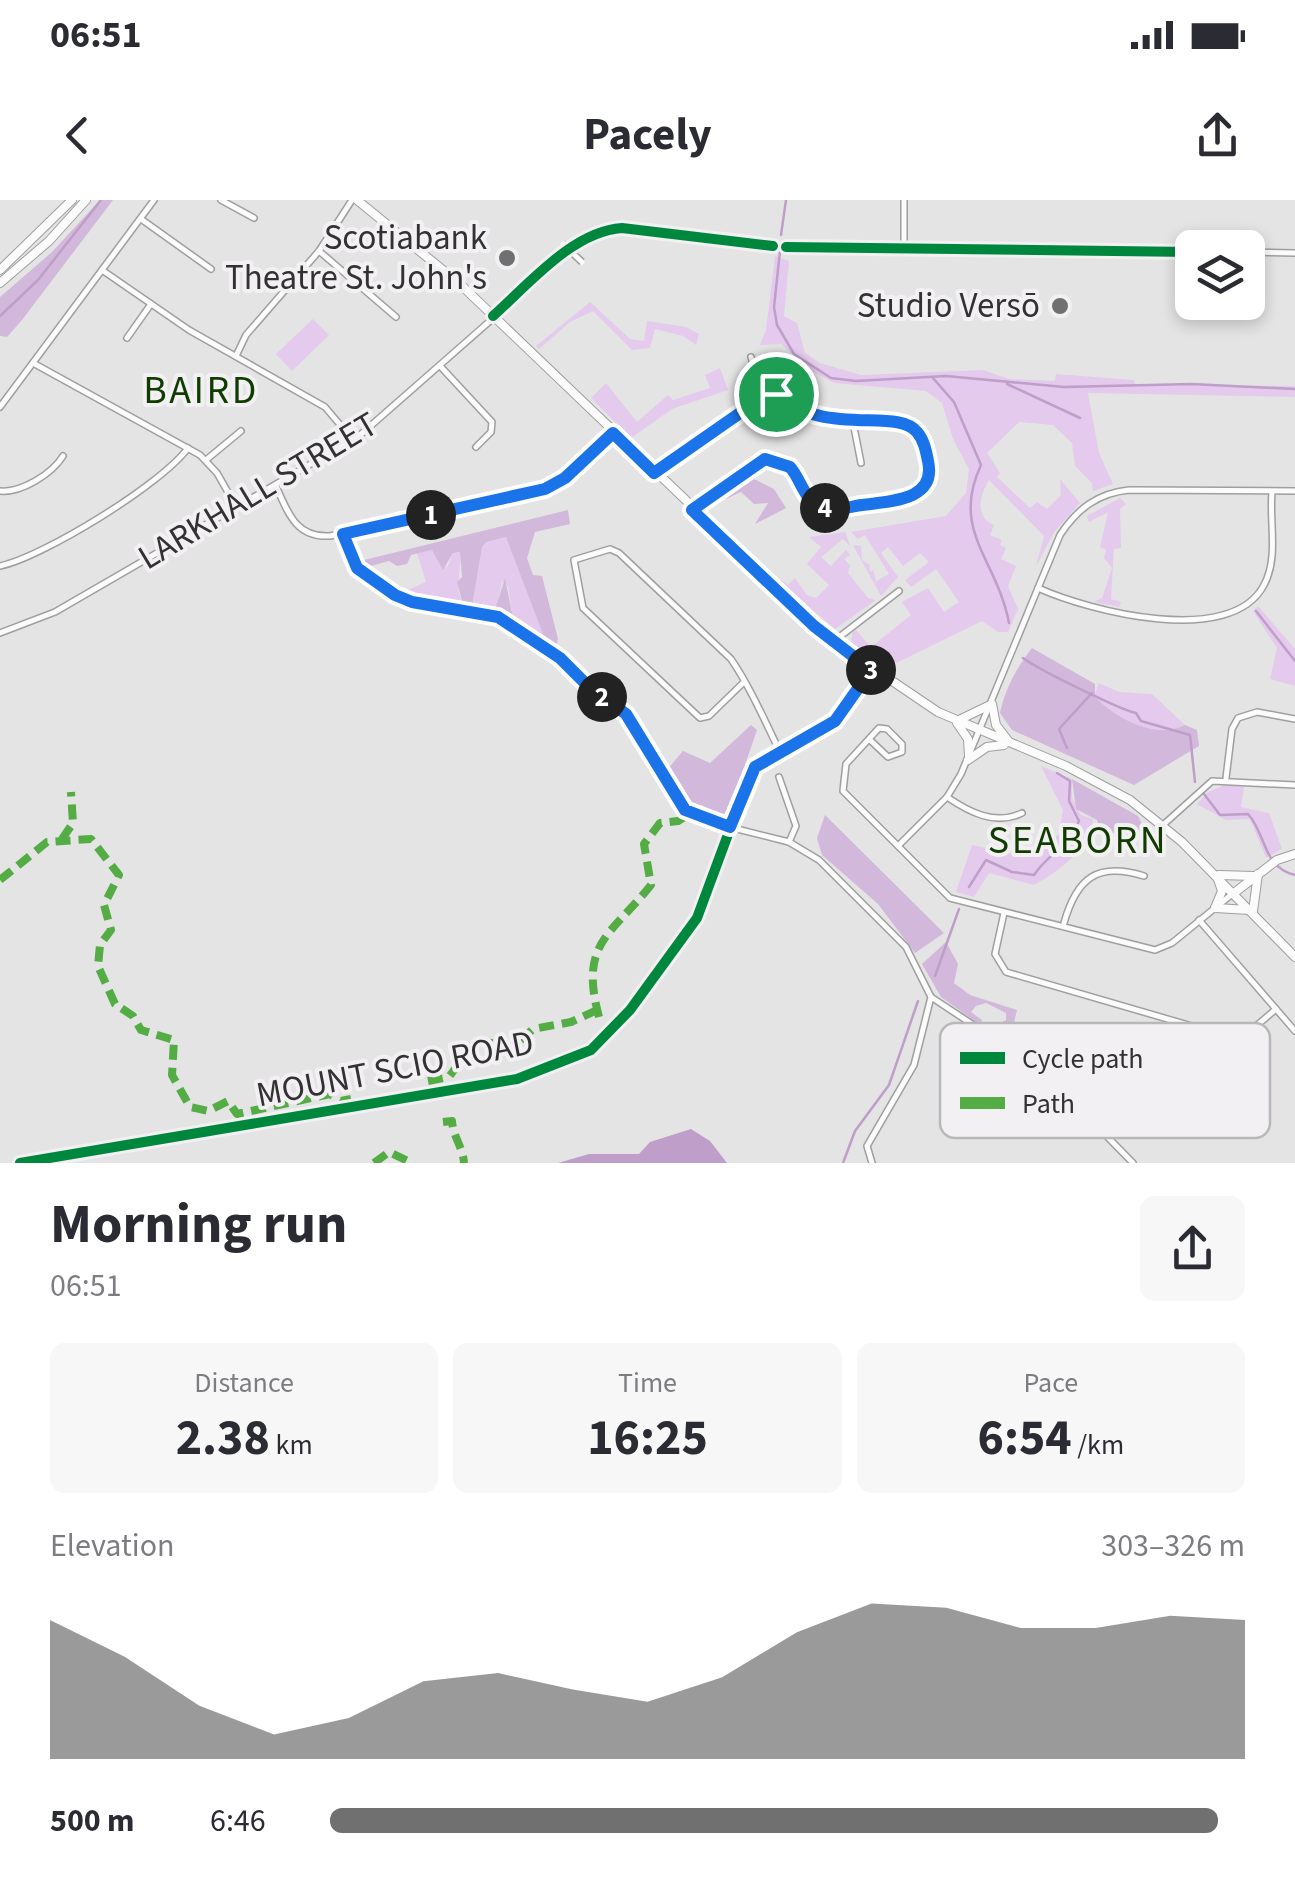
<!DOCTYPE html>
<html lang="en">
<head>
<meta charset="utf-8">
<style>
	body { margin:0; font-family:"Source Sans 3",sans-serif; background:#f7f7f7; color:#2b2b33; height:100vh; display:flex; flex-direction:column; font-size:38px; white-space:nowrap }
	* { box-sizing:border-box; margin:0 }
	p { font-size:32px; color:#7c7c81 }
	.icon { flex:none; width:55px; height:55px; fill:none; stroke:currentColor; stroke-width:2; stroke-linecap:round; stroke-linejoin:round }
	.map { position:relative; height:963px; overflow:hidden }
	.drawer { display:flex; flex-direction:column; background:#fff; flex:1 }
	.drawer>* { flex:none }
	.controls { position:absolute; left:1175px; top:30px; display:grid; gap:20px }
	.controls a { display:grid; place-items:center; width:90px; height:90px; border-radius:15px; background:#fff; box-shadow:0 5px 15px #0003; font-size:50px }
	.pin { position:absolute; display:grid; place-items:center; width:85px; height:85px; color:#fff; margin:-42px; border:5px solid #fff; border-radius:50%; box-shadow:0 2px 10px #0007 }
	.km { position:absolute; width:50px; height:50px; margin:-25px; border-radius:50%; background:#222; color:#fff; font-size:28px; line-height:50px; text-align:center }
	.round { display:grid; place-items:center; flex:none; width:105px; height:105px; border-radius:15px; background:#f7f7f7 }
	.overview { display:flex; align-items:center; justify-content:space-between; height:170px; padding:0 50px }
	h1 { font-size:55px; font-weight:700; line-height:75px }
	.metrics { display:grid; grid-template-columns:repeat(3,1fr); gap:15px; height:170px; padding:10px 50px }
	.metrics div { display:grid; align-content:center; border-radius:15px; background:#f7f7f7; text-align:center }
	.metrics b { font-size:50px; font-weight:700 }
	.metrics small { font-size:28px; font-weight:400 }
	.metrics p { font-size:28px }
	.chart { height:280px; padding:20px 50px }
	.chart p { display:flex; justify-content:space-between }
	.chart svg { width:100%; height:180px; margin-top:10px; fill:#717071; opacity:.7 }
	ul { padding:0 50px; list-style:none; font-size:32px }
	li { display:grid; grid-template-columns:160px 120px 1fr; align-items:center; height:75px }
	li i { height:25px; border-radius:12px; background:#717071 }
	.status { display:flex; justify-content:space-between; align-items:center; height:70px; padding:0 50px; background:#fff; direction:ltr }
	.status svg { height:28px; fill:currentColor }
	header { display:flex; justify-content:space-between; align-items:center; height:130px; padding:0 50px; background:#fff; font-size:45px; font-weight:700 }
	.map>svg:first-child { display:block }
	.green { fill:#e4caec }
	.forest { fill:#d2b8da }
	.water { fill:#bf9ec9 }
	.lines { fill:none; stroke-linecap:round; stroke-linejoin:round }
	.stream { stroke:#bf9ec9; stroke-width:2.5 }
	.minor-casing { stroke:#9f9f9f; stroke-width:8 }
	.major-casing { stroke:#9f9f9f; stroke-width:10 }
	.minor { stroke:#fbfbfb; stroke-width:5 }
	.major { stroke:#fbfbfb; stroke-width:8 }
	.minor-bridge-casing { stroke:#9f9f9f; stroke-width:8; stroke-linecap:butt }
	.minor-bridge { stroke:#fbfbfb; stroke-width:5 }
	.quiet { stroke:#54ac45; stroke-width:8; stroke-dasharray:15 8; stroke-linecap:butt }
	.cycleway-casing { stroke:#f2f0f3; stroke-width:16 }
	.cycleway { stroke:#00873e; stroke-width:10 }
	.route-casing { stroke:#fff; stroke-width:20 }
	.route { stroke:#1a73e8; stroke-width:12 }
	.poi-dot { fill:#717071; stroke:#f2f0f3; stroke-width:4 }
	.labels { text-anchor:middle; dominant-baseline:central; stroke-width:8; stroke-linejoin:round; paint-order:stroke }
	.poi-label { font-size:35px; fill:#333233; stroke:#f2f0f3; text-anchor:end }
	.street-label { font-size:35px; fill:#333233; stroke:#f2f0f3 }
	.quarter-label { font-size:40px; letter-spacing:2.5px; fill:#103c00; stroke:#f2f0f3 }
	.key { fill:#f2f0f3; stroke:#b9b7b9; stroke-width:2.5 }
	.key-label { font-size:28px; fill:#333233 }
</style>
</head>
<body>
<div class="status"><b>06:51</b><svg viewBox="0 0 49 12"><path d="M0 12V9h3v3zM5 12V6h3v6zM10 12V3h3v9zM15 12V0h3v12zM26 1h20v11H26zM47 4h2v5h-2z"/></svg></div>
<header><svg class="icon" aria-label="back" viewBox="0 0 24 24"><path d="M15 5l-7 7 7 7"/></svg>Pacely<svg class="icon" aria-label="share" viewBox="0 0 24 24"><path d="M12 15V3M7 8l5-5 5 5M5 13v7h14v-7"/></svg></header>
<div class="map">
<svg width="1295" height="963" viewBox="0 0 1295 963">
	<rect width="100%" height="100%" fill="#e5e4e5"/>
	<g class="green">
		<path d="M775,56L789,61L784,116L797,123L805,153L820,163L861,175L983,170L1009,179L1055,181L1056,174L1134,180L1135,184L1295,186V197L1088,193L1099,253L1113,284L1093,291L1092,283L1075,266L1072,243L1053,225L1019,222L987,253L1000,273L997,277L1030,308L1037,302L1047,309L1061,295L1060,279L1080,303L1055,331L1036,366L1044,336L989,280C979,296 975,318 994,325L990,335L1002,340L1000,345L1006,348L1001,359L1016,366L1008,386L1018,409L1008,432H998L982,421L884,469L851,445L852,433L856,430L871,447L911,415L902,402L928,388L944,412L959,402L936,369L911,387L905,380L929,362L920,353L903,366L888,347L881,353L898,377L881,396L853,345L861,346L862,360L870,365V372L873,370L876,381L889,374L865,335L858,339L851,332L946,316L966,293L969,269L953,239L942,203L926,191L834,183L806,168L781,144L760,145L766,130Z"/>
		<path d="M590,102L630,139L644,141L647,121L686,127L699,134L696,145L683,136L655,129L650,148L632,150L593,111L570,122L539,149L536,146Z"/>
		<path d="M313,119L329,135L292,171L276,154Z"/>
		<path d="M720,168L728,190L672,209L631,238L591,198L606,183L637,222L668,195L673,200L710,188L705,175Z"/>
		<path d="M1120,298L1126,304L1120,309L1121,348L1114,349L1111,399L1121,402L1119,407L1094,402L1102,398L1112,368L1104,358L1106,350L1100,347L1108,312L1089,322L1087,316Z"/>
		<path d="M845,332L850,346L843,339L821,357L831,366L846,350L850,355L844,359L850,365L848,373L868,398L876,400L835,429L766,370L788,385L795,378L807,395L816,398L829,385L807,364L821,347L809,337Z"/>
		<path d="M506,337L544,431L542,435L513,418L508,386L502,381L496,410L472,407L482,347L486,342Z"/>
		<path d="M432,350L447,368L453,353L461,352L458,390L463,405L424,400L403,392L426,382L417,353Z"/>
		<path d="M1258,406L1295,449V486L1270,479L1277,448L1253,411Z"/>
		<path d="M1099,483L1119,492L1152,494L1185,525C1155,540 1116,518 1094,496Z"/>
		<path d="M1041,566L1072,579V598L1081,615L1093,619C1091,649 1057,672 1034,685L989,673L974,697L956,692L972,645L1023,656L1038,652L1059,634L1063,610Z"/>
		<path d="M1225,585L1244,587L1241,607L1269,613L1282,649L1266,658L1250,619L1226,620L1197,604L1208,592Z"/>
	</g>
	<g class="forest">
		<path d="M100,0H113L22,120L7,137L0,136V97L52,52Z"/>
		<path d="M748,276L774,289L786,308L755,324L768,303L754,304L741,292L726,299L721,295Z"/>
		<path d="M568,310L570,324L535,332L527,358L533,375L542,376L558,439L554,453L486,409L495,410L505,378L513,418L543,434L506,337L486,342L482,347L472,407L463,405L457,382L462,377L460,352L453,353L443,370L432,350L411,355L407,364L397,366L389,361L367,367L360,361Z"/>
		<path d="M1032,448L1095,484V497C1116,518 1155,540 1185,525L1197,530L1199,546L1134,585L1012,530L1000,513C1006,487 1016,469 1032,448Z"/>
		<path d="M751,525L757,530L727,617L723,621L710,617L702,605L692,609L666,571L683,551L710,563Z"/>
		<path d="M1072,579L1138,616L1146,632L1100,633L1097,620L1076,609Z"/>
		<path d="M825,615L944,733L915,753L878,704L822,655L817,638Z"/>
		<path d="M946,742L958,764L954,783L970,795L1017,810L1012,831L1001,838L987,829L1006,820V813L986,803L976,806L971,812L982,820L980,825L941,797L922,764Z"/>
	</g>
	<path class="water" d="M691,929L710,941L727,963H558L589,954H639L650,942Z"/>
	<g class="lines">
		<g class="stream">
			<path d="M781,35L786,0"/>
			<path d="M780,51L774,107L777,125L794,154L831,178L856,181L946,176L1064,187L1192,184L1295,189"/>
			<path d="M0,116L38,80L101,0"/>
			<path d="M932,177L954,202L981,265C950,331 997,359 1009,423"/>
			<path d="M1007,184L1080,218"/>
			<path d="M1256,411L1295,461"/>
			<path d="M1023,458C1037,469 1123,511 1136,513L1141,521L1190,535L1195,582"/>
			<path d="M1067,548L1059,529L1092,493"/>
			<path d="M1204,594L1220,615L1248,614C1267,635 1262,667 1295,675"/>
			<path d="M969,687L986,660L1012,672L1034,675C1049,653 1068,647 1079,621L1069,601L1070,581L1057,573"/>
			<path d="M935,776L959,709"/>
			<path d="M843,963L855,931L889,885L918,801"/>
		</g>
		<defs>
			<g id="minor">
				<path d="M221,0L254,18"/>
				<path d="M141,19L211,69"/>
				<path d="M904,48V0"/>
				<path d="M319,51L396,117"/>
				<path d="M1248,52L1295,53"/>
				<path d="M102,70L189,130L325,207L353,240"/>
				<path d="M127,138L151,104"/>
				<path d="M236,156L246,135L319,51L352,0"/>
				<path d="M33,163L200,255L217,273L237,308"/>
				<path d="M441,167L492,222L491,232L476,247"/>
				<path d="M0,207L154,0"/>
				<path d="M853,222L861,263"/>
				<path d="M206,260L241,231"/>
				<path d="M656,271L773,190"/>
				<path d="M276,286C288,313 296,338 330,336L538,291L565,278L613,233"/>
				<path d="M0,291C21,293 52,274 63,256"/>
				<path d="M692,309L765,259L790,267C802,280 805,301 823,307C834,311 849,307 861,305C887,302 936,302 928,263C916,197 862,230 815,218C797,213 783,202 771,188C761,178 754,171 751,157"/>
				<path d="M343,334L357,369L395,395L412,402L498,417L568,465L590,489L626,514L685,610L717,624L789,642L819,660L906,747L931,797L1043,871L1133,963"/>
				<path d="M0,366C43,357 162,284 188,248"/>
				<path d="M1038,388C1089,411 1231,448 1264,385C1279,357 1269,322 1272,292"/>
				<path d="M0,433L55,412L359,236L580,42L600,32L622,28L773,46L1192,52"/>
				<path d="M834,441L899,391"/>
				<path d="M744,482L709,516L700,518L583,408L574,360L610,349L619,353L731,459C750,487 764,519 779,550"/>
				<path d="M869,539L888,557L902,552V544L887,529L879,528L846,564L843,591L950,698L1155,750L1172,743L1231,695"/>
				<path d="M779,577L796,626L789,642"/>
				<path d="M1226,578L1232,529L1238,518L1257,512L1295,519"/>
				<path d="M947,597C969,612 995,626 1022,613"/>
				<path d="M1163,625L1212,581L1295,585"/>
				<path d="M898,646L947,597L961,574L1060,335C1077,309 1098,293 1129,290L1295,291"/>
				<path d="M1004,713L995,754L1006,772L1226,836L1255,827L1276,809"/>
				<path d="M1199,720L1295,831"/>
				<path d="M1064,723C1077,677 1098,662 1144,676"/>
				<path d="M20,963L517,879L591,850L630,810L697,718L750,575L764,558L835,521L871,471"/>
				<path d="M872,963L867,946L914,865L931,797"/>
			</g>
			<g id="major">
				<path d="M357,0L460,84L833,441L938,512L1066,566L1130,600L1182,642L1295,757"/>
				<path d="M0,70L72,0"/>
				<path d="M0,83L49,41L86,0"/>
				<path d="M959,520L992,504L996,525L1009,542"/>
				<path d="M957,523L968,539L969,556"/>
				<path d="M968,560L987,547L1004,545"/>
				<path d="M1219,675L1254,676"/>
				<path d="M1234,693L1277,660L1295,654"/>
				<path d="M1215,708L1250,710"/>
				<path d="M1215,708L1222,691L1218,679"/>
				<path d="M1253,711L1258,674"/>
			</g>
		</defs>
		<use href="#minor" class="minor-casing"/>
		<use href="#major" class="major-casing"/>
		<use href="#minor" class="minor"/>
		<use href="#major" class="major"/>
		<defs>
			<path id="minor-bridge" d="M563,44L582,62"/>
		</defs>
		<use href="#minor-bridge" class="minor-bridge-casing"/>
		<use href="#minor-bridge" class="minor-bridge"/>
		<g class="quiet">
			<path d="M62,639L73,623L71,592"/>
			<path d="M0,680L47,642L91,639L119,675L104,705L111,730L100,745L98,766L115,804L133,816L141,830L174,840L172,875L190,907L208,911L228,901L237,914L330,894L341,901L351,899"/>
			<path d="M599,817C579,743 610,736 651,685L644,644L660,623L678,621L691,613"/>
			<path d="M428,881L449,877L476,840L513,847L533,829L571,822L597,810"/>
			<path d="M443,922L452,921C453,937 463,947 464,963"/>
			<path d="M374,963L389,952L412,963"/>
		</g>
		<defs>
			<g id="cycleway">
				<path d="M786,47L1192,52"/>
				<path d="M493,116C528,85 573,31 622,28L773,46"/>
				<path d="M20,963L517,879L591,850L630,810L697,718L750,575L764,558L835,521L871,471"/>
			</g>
		</defs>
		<use href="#cycleway" class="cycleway-casing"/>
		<use href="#cycleway" class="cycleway"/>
	</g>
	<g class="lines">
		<defs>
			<path id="route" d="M773,190C821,240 896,206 917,232C924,240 926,251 928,261C937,301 890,301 862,305C847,307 830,313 816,304C803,296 800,278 790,267L765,259L692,310L814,426L871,470L835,521L755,567L730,627L685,610L626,514L590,488L560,458L498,417L412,402L395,395L357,368L343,334L545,289L565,278L613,233L654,273Z"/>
		</defs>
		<use href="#route" class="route-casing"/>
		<use href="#route" class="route"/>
	</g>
	<g class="poi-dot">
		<circle cx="507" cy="58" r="10"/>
		<circle cx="1060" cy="106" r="10"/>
	</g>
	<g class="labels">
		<g class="poi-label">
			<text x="487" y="38">Scotiabank<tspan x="487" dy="40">Theatre St. John's</tspan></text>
			<text x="1040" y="106">Studio Versō</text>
		</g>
		<g class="street-label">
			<text transform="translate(258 291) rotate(-31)">LARKHALL STREET</text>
			<text transform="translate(395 869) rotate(-11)">MOUNT SCIO ROAD</text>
		</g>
		<g class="quarter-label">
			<text x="201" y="190">BAIRD</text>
			<text x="1078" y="640">SEABORN</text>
		</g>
	</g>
	<rect x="940" y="823" width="330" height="115" rx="15" class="key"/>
	<rect x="960" y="852" width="45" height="12" fill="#00873e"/>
	<rect x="960" y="897" width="45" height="12" fill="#54ac45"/>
	<g class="key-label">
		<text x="1022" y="868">Cycle path</text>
		<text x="1022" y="913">Path</text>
	</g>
</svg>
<div class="controls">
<a><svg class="icon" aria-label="layers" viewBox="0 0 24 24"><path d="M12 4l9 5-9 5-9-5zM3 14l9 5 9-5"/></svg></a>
</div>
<div class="pin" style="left:776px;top:194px;background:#1e9e55"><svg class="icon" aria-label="arrive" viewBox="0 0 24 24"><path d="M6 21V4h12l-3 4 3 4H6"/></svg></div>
<b class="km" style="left:431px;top:315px">1</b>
<b class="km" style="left:602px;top:497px">2</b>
<b class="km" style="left:871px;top:470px">3</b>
<b class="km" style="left:825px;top:308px">4</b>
</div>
<section class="drawer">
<div class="overview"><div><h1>Morning run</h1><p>06:51</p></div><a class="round"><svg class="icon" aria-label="share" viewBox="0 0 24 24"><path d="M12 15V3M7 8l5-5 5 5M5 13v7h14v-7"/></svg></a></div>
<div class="metrics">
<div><p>Distance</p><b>2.38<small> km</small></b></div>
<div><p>Time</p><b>16:25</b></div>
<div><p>Pace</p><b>6:54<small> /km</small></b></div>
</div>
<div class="chart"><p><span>Elevation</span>303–326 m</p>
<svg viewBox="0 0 160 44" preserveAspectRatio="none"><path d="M0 44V10L10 19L20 31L30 38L40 34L50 25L60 23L70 27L80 30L90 24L100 13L110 6L120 7L130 12L140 12L150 9L160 10V44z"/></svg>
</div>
<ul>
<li><b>500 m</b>6:46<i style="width:97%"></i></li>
</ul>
</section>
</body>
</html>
